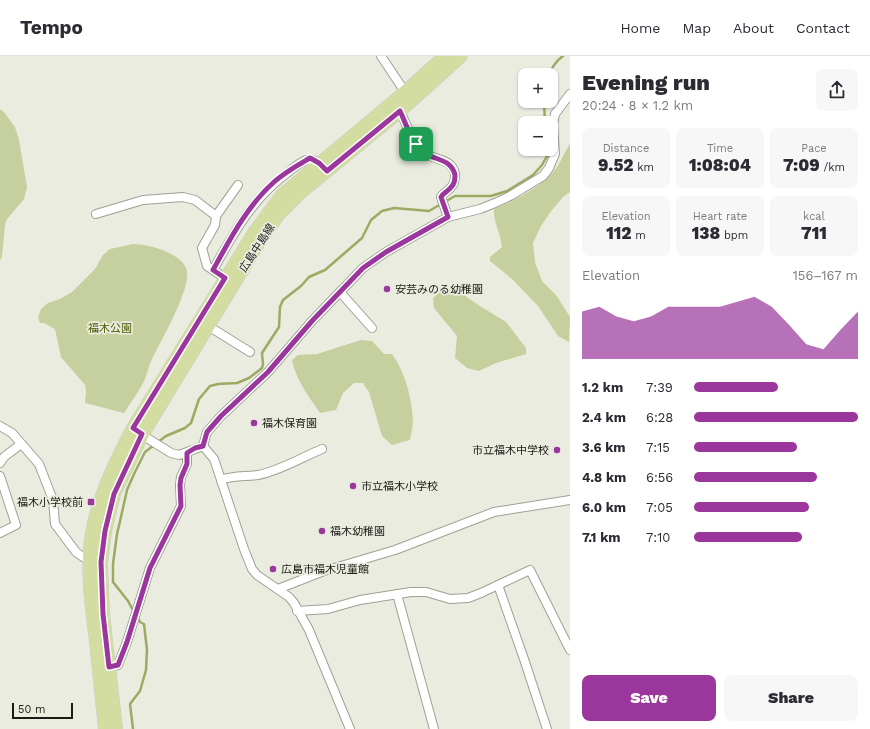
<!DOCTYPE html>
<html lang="en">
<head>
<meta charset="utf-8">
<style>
	body { margin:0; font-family:"Work Sans","Noto Sans JP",sans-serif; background:#f7f7f7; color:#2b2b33; height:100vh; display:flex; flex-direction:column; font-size:15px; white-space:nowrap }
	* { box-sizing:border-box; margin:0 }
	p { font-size:13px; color:#7c7c81 }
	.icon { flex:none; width:22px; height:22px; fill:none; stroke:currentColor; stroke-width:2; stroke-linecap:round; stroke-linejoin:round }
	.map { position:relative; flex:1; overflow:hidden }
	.sheet { display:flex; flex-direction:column; background:#fff; width:300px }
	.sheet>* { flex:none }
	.controls { position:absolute; left:518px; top:12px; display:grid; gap:8px }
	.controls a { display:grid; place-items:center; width:40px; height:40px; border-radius:8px; background:#fff; box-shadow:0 1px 3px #0004; font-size:20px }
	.scale { position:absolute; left:12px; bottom:10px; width:61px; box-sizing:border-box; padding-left:4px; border:2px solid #1a1b16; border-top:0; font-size:11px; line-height:14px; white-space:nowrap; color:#1a1b16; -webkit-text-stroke:3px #e9ecdf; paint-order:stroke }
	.pin { position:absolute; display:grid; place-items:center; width:34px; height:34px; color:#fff; margin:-17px; border-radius:8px; box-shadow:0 2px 6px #0006 }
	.round { display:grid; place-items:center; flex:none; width:42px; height:42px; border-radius:8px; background:#f7f7f7 }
	.summary { display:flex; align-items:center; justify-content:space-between; height:68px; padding:0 12px }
	h1 { font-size:22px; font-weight:800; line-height:30px }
	.figures { display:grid; grid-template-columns:repeat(3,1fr); gap:6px; height:68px; padding:4px 12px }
	.figures div { display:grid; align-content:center; border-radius:8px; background:#f7f7f7; text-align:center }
	.figures b { font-size:17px; font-weight:800 }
	.figures small { font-size:11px; font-weight:400 }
	.figures p { font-size:11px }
	.chart { height:112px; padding:8px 12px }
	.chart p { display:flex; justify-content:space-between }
	.chart svg { width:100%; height:72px; margin-top:4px; fill:#9a369c; opacity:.7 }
	.action { display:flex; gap:8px; margin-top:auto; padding:8px 12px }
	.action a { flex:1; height:46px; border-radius:8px; background:#9a369c; color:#fff; font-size:16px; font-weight:800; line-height:46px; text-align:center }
	.action a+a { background:#f7f7f7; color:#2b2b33 }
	ul { padding:0 12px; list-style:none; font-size:13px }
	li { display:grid; grid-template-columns:64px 48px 1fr; align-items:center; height:30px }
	li i { height:10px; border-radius:5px; background:#9a369c }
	header { display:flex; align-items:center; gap:24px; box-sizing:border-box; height:56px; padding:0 20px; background:#fff; border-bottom:1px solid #e1e1e2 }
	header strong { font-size:19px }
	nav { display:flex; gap:22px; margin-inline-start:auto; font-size:14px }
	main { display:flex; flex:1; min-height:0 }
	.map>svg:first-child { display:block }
	.green { fill:#c6d09e }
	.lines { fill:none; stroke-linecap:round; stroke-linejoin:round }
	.stream { stroke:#9daa62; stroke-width:2.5 }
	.minor-casing { stroke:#9ea194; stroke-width:10 }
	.primary-casing { stroke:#cdcdcc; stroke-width:14 }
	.minor { stroke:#fff; stroke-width:8 }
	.primary { stroke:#d3dda1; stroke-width:13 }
	.route-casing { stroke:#fff; stroke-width:8 }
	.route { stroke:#9a369c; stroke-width:5 }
	.poi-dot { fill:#9a369c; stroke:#e9ecdf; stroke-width:1.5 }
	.labels { text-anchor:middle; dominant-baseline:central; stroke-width:3.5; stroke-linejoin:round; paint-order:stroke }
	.street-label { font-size:11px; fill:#1a1b16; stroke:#e9ecdf }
	.poi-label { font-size:11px; fill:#1a1b16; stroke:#e9ecdf; text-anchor:start }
	.park-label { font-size:11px; fill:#505a03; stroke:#e9ecdf }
</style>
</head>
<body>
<header>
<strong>Tempo</strong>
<nav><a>Home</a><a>Map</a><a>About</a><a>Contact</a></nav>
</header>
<main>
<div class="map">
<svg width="570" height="673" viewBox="0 0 570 673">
	<rect width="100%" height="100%" fill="#e9ecdf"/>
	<g class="green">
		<path d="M0,53L4,56L15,71L19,84L27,131L24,143L7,163L5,169L2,200L0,205Z"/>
		<path d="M570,88V136L563,141L552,154L541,170L533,187L535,206L542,225L556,239L570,261L569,286L558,280L538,250L512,223L490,205V201L502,191C501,178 493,166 494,153C515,144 539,132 554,115C561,107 564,96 570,88Z"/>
		<path d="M133,188C148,188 179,196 186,212C194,229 160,286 152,303C148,311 147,321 142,329C137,338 130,348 124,357L85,347L86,334L85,329L61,301L55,273L44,267H40L38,261L41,253L48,247L60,243L72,236L95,213L103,199L110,193Z"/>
		<path d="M452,231L480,250L506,266L526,292V298L496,307L479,315L467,312L455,302L457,280L434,252L433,242L443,234Z"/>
		<path d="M361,284L372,285L384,298H392C405,316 412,342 413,365C413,371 411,378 410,384L392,389L382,380L369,336L363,327H354L343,337L336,354L320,357C309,341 296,324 292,304L298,299L317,298Z"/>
	</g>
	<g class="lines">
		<g class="stream">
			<path d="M549,19C552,11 556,5 563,0"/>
			<path d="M544,45L545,67"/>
			<path d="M134,556L128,545L113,526V508L117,478L121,461L127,434L134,418L145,396L166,380L185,372L191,367L199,343L210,330L218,328L237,327L249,322L262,312L263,308L262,297L279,271L280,251L283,244L301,230L309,221L325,214L362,182L371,164L382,155L394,152L429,155L455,140H491L507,135L533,119L542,109L547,100V93"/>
			<path d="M133,673L130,648L140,635L146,614L147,594L144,568L140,566L137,560"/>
		</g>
		<defs>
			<g id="minor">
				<path d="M381,0L405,36L404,39"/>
				<path d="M401,52L400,55C406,67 413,88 423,96C435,105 452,102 455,118C455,122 455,127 452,130C449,135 444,136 441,141L448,161"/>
				<path d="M96,158L143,144L183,141L195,144L216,160"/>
				<path d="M213,214C235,175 253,141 291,114C302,105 310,98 322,110"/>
				<path d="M225,222L207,210L202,192L215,169L216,160L238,129"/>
				<path d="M340,236L372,272"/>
				<path d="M205,268L250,296"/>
				<path d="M0,370L12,377L39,408L53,444L55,468L76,496L83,501L92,504"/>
				<path d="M139,377L171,397L179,399L203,390"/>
				<path d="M203,390L207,376L221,360L268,316L312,265L363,212L386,196L448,161L480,153L495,147L510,140L543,120L549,112L555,98L553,69L555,58L570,38"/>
				<path d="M203,390L214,403L244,493L252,513L257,519L289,541L294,547L309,574L350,673"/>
				<path d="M0,407L4,401L21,388"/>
				<path d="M0,420L16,469L0,477"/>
				<path d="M221,424C235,419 244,421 258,419C277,416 303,401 322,393"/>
				<path d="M498,529L524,603L547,673"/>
				<path d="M278,533L324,515L395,494L494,456L570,444"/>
				<path d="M397,538L434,673"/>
				<path d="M297,555L328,553L360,544L411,536H426L450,543L468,542L481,537L530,514L570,594"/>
				<path d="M109,611L118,609L127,586L150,512L181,450L180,429L181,421L187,408V397"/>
			</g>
			<g id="primary">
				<path d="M105,673C102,644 99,615 96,585C91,547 85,505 94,467C102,433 117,403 133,372L254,177L282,139L405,36L445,0"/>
				<path d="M116,673L103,558L101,506L105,475L114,438L142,379L261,183L279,158L301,136L400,55L461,0"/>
			</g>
		</defs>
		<use href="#minor" class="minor-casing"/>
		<use href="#primary" class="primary-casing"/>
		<use href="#minor" class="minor"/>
		<use href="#primary" class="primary"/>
	</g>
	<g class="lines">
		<defs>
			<path id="route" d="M400,55C406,68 412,87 423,96C435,105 451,102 455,119C455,122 455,127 452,130C449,135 444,136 441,141L448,161L386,196L363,212L312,265L268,316L221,360L207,376L203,390L195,392L187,397V408L181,422L180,429L181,450L150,512L127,586L118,609L109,611L103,558L101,506L105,475L114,438L142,378L133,372L225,222L213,214C230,183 247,150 274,126C285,116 298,109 310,102L319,107L327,115Z"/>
		</defs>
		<use href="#route" class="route-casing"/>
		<use href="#route" class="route"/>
	</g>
	<g class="poi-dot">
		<circle cx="387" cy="233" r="4"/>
		<circle cx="254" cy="367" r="4"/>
		<circle cx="557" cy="394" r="4"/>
		<circle cx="353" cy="430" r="4"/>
		<rect x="87" y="442" width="8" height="8" rx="2"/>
		<circle cx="322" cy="475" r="4"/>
		<circle cx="273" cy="513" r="4"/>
	</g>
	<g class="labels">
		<g class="street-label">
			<text transform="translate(257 192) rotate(-57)">広島中島線</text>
		</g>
		<g class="poi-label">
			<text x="395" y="233">安芸みのる幼稚園</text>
			<text x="262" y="367">福木保育園</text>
			<text x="549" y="394" text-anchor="end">市立福木中学校</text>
			<text x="361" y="430">市立福木小学校</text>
			<text x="83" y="446" text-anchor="end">福木小学校前</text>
			<text x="330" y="475">福木幼稚園</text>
			<text x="281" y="513">広島市福木児童館</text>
		</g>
		<g class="park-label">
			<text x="110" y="272">福木公園</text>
		</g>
	</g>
</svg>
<div class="controls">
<a>+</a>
<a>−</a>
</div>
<div class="scale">50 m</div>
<div class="pin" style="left:416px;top:88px;background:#1e9e55"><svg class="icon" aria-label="arrive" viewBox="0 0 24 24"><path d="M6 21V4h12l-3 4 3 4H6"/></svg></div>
</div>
<section class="sheet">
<div class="summary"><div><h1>Evening run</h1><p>20:24 · 8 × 1.2 km</p></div><a class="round"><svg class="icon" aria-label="share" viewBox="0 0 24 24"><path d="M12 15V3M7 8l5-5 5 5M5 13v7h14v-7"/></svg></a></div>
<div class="figures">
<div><p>Distance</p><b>9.52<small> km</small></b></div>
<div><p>Time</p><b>1:08:04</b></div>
<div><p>Pace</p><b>7:09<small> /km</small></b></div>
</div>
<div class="figures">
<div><p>Elevation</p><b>112<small> m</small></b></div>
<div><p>Heart rate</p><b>138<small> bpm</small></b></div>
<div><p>kcal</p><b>711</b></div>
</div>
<div class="chart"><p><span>Elevation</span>156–167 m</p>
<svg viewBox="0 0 160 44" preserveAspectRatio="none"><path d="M0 44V15L10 12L20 18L30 21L40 18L50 12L60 12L70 12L80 12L90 9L100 6L110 12L120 23L130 35L140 38L150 26L160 15V44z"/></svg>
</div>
<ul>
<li><b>1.2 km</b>7:39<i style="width:51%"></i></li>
<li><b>2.4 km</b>6:28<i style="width:100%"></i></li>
<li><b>3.6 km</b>7:15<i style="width:63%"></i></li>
<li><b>4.8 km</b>6:56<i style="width:75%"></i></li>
<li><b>6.0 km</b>7:05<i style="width:70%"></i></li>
<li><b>7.1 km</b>7:10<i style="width:66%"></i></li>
</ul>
<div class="action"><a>Save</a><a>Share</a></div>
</section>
</main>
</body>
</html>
